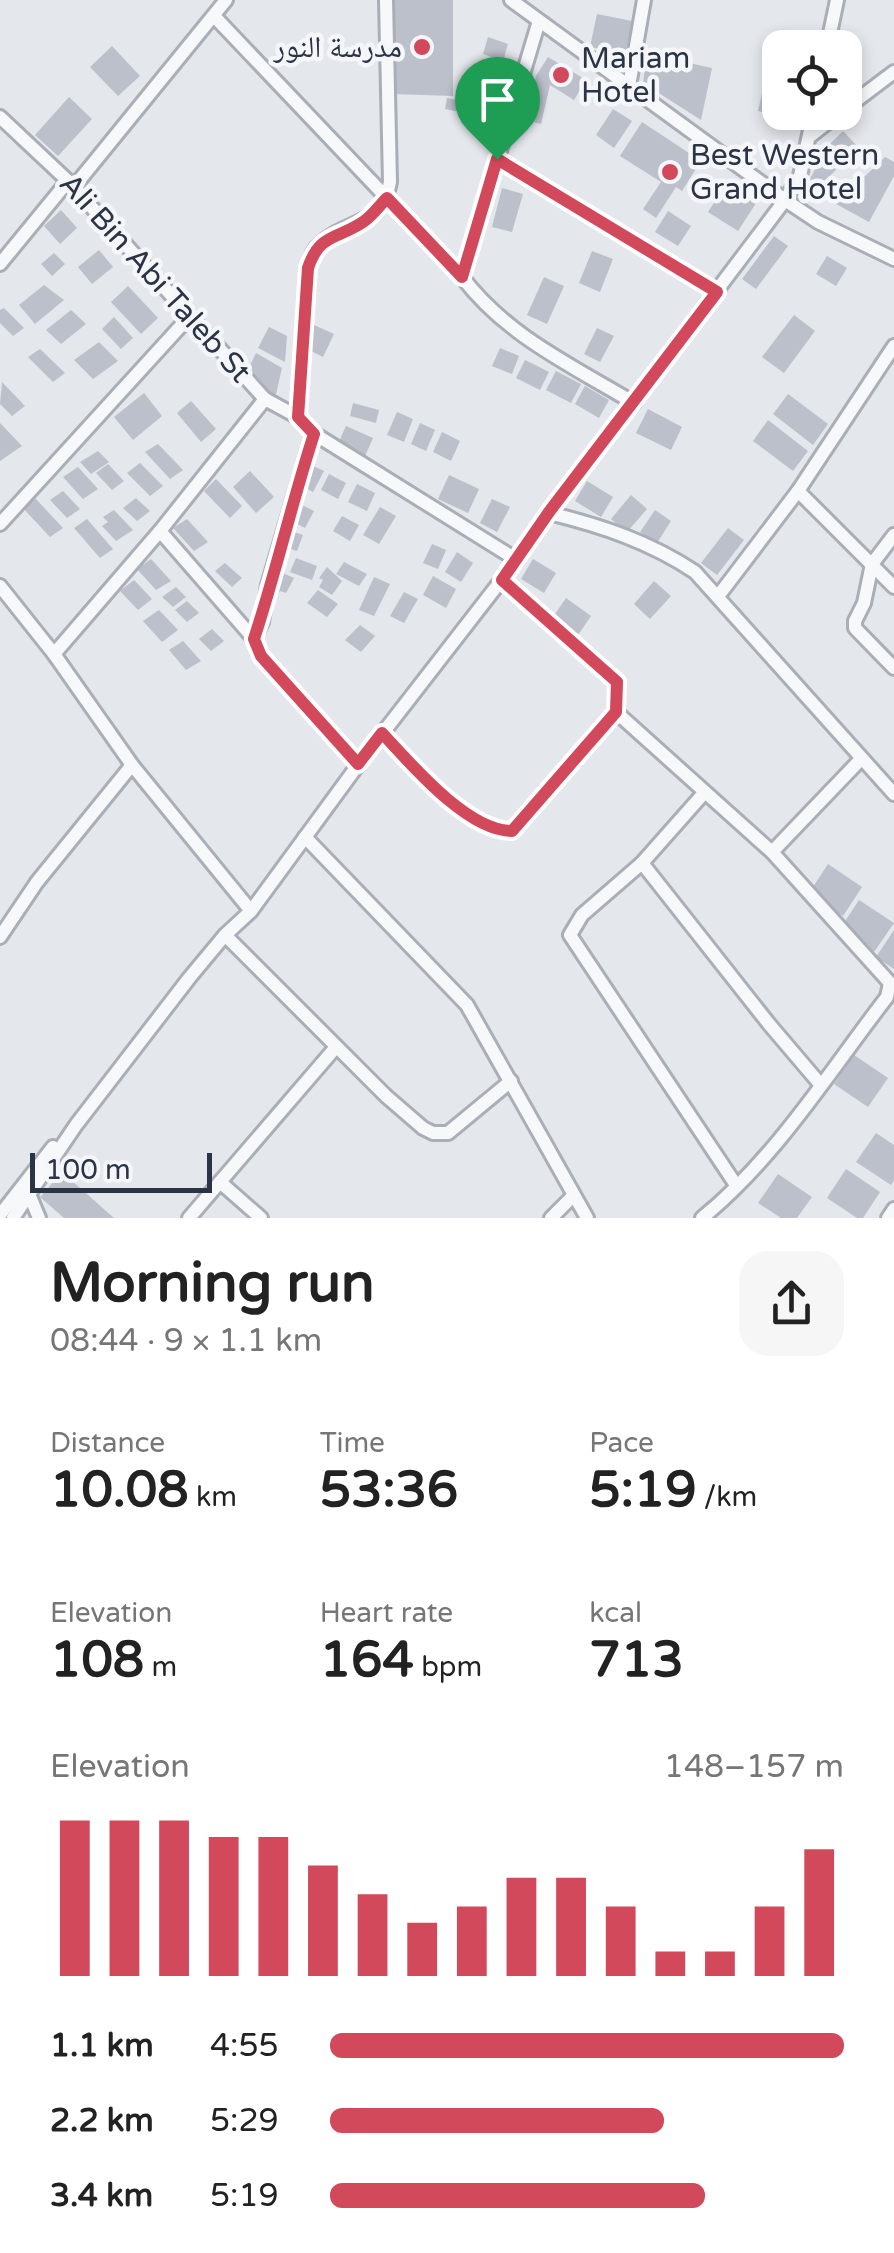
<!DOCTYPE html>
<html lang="en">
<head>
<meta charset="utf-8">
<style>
	body { margin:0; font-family:"Varela Round","Noto Naskh Arabic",sans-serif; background:#f6f6f6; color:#222; height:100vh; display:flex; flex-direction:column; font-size:38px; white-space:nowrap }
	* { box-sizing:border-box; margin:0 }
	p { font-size:32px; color:#767676 }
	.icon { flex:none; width:55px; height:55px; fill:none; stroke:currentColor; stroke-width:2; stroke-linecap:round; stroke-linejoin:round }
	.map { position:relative; height:1218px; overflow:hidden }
	.panel { display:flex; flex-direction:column; background:#fff; flex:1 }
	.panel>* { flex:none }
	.fabs { position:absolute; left:762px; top:30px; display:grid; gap:20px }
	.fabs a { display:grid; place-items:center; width:100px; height:100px; border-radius:20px; background:#fff; box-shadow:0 5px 15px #0003; font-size:50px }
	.scale { position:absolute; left:30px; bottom:25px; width:182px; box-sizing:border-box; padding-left:10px; border:5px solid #2b3445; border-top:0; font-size:28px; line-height:35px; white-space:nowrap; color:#2b3445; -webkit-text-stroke:8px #f4f6f9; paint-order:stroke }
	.pin { position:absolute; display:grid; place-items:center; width:85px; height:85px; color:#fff; margin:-102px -42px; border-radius:50% 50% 50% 0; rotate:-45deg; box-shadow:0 0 10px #0007 }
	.pin .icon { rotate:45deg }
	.round { display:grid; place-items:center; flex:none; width:105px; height:105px; border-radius:30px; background:#f6f6f6 }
	.overview { display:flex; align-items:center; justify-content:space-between; height:170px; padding:0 50px }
	h1 { font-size:55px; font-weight:700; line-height:75px }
	.figures { display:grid; grid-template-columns:repeat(3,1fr); gap:15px; height:170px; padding:10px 50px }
	.figures div { display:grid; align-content:center }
	.figures b { font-size:50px; font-weight:700 }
	.figures small { font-size:28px; font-weight:400 }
	.figures p { font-size:28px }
	.chart { height:280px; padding:20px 50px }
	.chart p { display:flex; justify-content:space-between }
	.chart svg { width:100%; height:180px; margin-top:10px; stroke:#d1495b; stroke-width:6 }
	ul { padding:0 50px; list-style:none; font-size:32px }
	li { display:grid; grid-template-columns:160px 120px 1fr; align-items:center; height:75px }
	li i { height:25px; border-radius:12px; background:#d1495b }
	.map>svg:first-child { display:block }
	.building { fill:#bbc0ca }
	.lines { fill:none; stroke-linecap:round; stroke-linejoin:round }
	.minor-casing { stroke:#a9aeb7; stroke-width:18 }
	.minor { stroke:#f7f8fa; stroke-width:12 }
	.route-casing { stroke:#fff; stroke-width:20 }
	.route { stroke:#d1495b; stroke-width:12 }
	.poi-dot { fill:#d1495b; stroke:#f4f6f9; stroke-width:4 }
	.labels { text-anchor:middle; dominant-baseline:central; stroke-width:9; stroke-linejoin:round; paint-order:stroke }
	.poi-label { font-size:30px; fill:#2b3445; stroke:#f4f6f9; text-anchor:start }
	.street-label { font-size:30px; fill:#2b3445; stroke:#f4f6f9 }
</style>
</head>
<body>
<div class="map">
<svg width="894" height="1218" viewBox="0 0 894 1218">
	<rect width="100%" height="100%" fill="#e4e7ec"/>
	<g class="building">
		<path d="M391,0H453V96L392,94Z"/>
		<path d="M597,14L632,21L625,54L590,47Z"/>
		<path d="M488,37L508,44L503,61L483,54Z"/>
		<path d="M112,46L140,76L118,96L90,67Z"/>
		<path d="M647,54L712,68L701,120L643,83Z"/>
		<path d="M548,57L586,80L574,100L550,85L541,124L526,120L536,76Z"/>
		<path d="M767,71L780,74V112H788L787,118L758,111Z"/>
		<path d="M69,97L92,119L58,156L35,135Z"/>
		<path d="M447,98L473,103L471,114L445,109Z"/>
		<path d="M613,109L632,121L614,148L596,135Z"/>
		<path d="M642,122L701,161L682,191L676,187L656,218L643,209L661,182L620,156Z"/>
		<path d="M843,131L857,146L840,162L826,148Z"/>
		<path d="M822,155L836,170L815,190L808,183Z"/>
		<path d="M885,157L894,162V176L869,222L836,204Z"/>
		<path d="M729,180L758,200L738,231L708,212Z"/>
		<path d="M502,188L523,194L512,232L492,227Z"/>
		<path d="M61,210L77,228L60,244L44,226Z"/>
		<path d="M668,211L691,226L678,246L655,232Z"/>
		<path d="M774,236L788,246L756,289L742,279Z"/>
		<path d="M99,250L113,267L92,284L78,267Z"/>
		<path d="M592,251L613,259L600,292L579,283Z"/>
		<path d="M54,253L65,264L52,276L41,264Z"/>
		<path d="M827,256L847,268L836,286L816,274Z"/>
		<path d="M544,277L564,286L547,324L527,315Z"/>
		<path d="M44,285L64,300L35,324L19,305Z"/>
		<path d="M128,286L158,318L141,334L111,302Z"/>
		<path d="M4,308L24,328L13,336L0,323V310Z"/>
		<path d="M71,310L86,324L61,344L46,330Z"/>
		<path d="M794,315L815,331L784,373L762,357Z"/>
		<path d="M114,317L133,338L121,349L102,329Z"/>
		<path d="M314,325L334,334L323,357L303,347Z"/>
		<path d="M269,327L287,336L285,362L258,348Z"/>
		<path d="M597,328L614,336L600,362L584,354Z"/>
		<path d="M99,342L118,361L93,379L74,360Z"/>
		<path d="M500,348L519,356L512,374L492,366Z"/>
		<path d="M40,349L65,373L53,382L28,357Z"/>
		<path d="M256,353L282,368L274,403L245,376Z"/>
		<path d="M525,360L549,372L540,390L516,378Z"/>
		<path d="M556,371L581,384L571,403L546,390Z"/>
		<path d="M2,382L25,406L12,416L0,404Z"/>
		<path d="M585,386L609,400L599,418L575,404Z"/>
		<path d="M144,393L162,416L133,440L114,417Z"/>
		<path d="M788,394L828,424L813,445L773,414Z"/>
		<path d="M191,401L216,429L201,442L177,413Z"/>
		<path d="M353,403L379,410L376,423L350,416Z"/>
		<path d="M648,409L682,427L671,450L636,433Z"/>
		<path d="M397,412L413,419L404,442L387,435Z"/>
		<path d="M768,420L808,451L793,471L753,441Z"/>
		<path d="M0,423L22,446L0,461Z"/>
		<path d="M420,423L435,430L426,451L411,444Z"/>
		<path d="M346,426L373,438L365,456L338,444Z"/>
		<path d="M442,432L460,441L451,461L433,452Z"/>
		<path d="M158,444L183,470L170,479L145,452Z"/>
		<path d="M98,451L109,462L91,474L80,462Z"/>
		<path d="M140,463L163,486L150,496L127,473Z"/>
		<path d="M108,464L124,481L112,490L96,473Z"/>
		<path d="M309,464L324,471L313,492L299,484Z"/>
		<path d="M78,467L98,489L83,499L63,477Z"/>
		<path d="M250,471L274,497L256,513L233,487Z"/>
		<path d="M329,474L346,483L338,499L321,490Z"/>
		<path d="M449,475L479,489L468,513L438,499Z"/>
		<path d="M216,479L242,506L230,518L204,491Z"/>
		<path d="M587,481L613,497L601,517L575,501Z"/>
		<path d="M357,484L375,493L367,511L348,502Z"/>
		<path d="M63,491L80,509L67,518L50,500Z"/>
		<path d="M631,495L647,509L627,532L611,519Z"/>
		<path d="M35,498L63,528L50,537L22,507Z"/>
		<path d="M136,498L150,511L137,521L123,508Z"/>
		<path d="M492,499L510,507L497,532L480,523Z"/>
		<path d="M296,502L314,511L305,528L287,519Z"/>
		<path d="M380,507L396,516L379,544L363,535Z"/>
		<path d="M114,510L133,530L116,541L102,526L108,522L103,517Z"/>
		<path d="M655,510L671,521L657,543L640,532Z"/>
		<path d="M342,516L359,525L350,541L333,531Z"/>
		<path d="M87,519L113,549L100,558L74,528Z"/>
		<path d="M187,519L208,542L194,551L173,528Z"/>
		<path d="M728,528L744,540L717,575L701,563Z"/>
		<path d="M288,530L303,535L297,551L281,546Z"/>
		<path d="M432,544L446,550L438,569L423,563Z"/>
		<path d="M457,552L473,563L461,582L445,572Z"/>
		<path d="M296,558L317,566L312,580L290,572Z"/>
		<path d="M151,559L171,581L156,590L137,569Z"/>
		<path d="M533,559L556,573L544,593L521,579Z"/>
		<path d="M344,562L367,574L359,586L336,574Z"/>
		<path d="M225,563L242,578L232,587L215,571Z"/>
		<path d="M327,567L342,581L332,595L319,587L323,580L319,578Z"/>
		<path d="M276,570L294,578L286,593L280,591L278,594L267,589Z"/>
		<path d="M433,576L456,589L446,608L423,595Z"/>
		<path d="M374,577L390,584L374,616L359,610Z"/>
		<path d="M134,580L152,599L138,610L120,591Z"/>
		<path d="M654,581L671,596L650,619L634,604Z"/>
		<path d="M176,587L186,597L173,607L162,597Z"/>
		<path d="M318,590L338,604L327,617L307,603Z"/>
		<path d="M404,592L418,599L404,623L390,616Z"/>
		<path d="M566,598L591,616L578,635L553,617Z"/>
		<path d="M187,601L199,613L187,622L175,610Z"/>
		<path d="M159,610L178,630L162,642L143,621Z"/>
		<path d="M360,625L375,636L361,652L345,640Z"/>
		<path d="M212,629L224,641L211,651L199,639Z"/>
		<path d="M183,641L201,661L186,670L169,650Z"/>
		<path d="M828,864L862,887L843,916L809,893Z"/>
		<path d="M859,900L894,923L874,952L840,929Z"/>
		<path d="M894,930V969L876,957Z"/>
		<path d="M854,1055L888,1078L868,1107L834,1084Z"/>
		<path d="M876,1133L894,1145V1180L891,1185L856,1162Z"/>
		<path d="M846,1169L880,1192L863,1218H857L827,1198Z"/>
		<path d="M62,1172L114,1218H64L40,1197Z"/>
		<path d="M778,1174L812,1197L797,1218H781L758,1203Z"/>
	</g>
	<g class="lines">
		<defs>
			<g id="minor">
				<path d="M511,0L785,200L818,222L894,259"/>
				<path d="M214,16L462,277C507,336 571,365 634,403"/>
				<path d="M827,48L837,0"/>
				<path d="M629,86L644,0"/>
				<path d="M845,109L894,72"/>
				<path d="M0,117L68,181L265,399L298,417L313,433L517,560"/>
				<path d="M809,137L841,112"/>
				<path d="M497,159L717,292"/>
				<path d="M73,188L226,0"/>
				<path d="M0,264L68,181"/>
				<path d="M462,277L539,21"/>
				<path d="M298,417L308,268C311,260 312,251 319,245C344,220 383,227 390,182L386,0"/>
				<path d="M313,433L268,585L262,622L254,639L261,656L358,765"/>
				<path d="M798,491L894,587"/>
				<path d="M549,513C602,526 650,542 695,572L894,794"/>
				<path d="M0,524L188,318"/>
				<path d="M160,531L254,639"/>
				<path d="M894,535L872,564L864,603L855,621V628L894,668"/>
				<path d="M0,586L54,654L132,765L251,911"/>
				<path d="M719,595L798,491L894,346"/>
				<path d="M54,654L160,531L265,399"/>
				<path d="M616,712L772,852L890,983L887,997C829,1072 776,1158 702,1218"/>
				<path d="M382,733C410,764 468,831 511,831L616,712L617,682L502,580"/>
				<path d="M704,793L642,863L582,915L570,935L736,1185"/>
				<path d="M305,837L467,1005L587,1218"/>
				<path d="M772,852L861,759"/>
				<path d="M642,863L769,1024L820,1084"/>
				<path d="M225,935L386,1096L423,1128L433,1133H448L511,1081"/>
				<path d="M0,937L37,882L132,765"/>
				<path d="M220,1182L261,1218"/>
				<path d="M29,1194L39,1218"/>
				<path d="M0,1215L53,1147"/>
				<path d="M13,1218L76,1125L190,977L225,935L251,911L358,765L517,560L549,513L785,200L800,176L814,112"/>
				<path d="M189,1218L336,1047"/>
				<path d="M551,1218L572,1197"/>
				<path d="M888,1218L894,1209"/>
			</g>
		</defs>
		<use href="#minor" class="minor-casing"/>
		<use href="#minor" class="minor"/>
	</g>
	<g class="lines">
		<defs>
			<path id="route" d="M497,159L717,292L549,512L502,580L617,682L616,712L512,831C467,831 410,763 382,733L358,764L261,656L254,639C276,572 292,502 314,434L298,417L308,268C320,233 336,240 363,222C372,216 379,206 387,198L462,277Z"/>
		</defs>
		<use href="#route" class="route-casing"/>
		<use href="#route" class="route"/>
	</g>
	<g class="poi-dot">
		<circle cx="422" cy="47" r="10"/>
		<circle cx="561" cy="75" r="10"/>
		<circle cx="670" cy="172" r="10"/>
	</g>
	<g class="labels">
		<g class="poi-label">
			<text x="402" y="47" text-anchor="end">مدرسة النور</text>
			<text x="581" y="58">Mariam<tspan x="581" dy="34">Hotel</tspan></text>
			<text x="690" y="155">Best Western<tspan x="690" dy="34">Grand Hotel</tspan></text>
		</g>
		<g class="street-label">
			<text transform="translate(155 278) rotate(48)">Ali Bin Abi Taleb St</text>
		</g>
	</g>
</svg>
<div class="fabs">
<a><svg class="icon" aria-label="locate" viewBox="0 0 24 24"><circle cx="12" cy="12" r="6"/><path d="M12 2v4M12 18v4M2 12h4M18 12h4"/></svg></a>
</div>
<div class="scale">100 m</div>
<div class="pin" style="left:497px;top:159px;background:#1e9e55"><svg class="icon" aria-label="arrive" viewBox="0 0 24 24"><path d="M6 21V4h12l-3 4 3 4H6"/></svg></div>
</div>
<section class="panel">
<div class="overview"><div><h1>Morning run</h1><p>08:44 · 9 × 1.1 km</p></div><a class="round"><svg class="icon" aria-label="share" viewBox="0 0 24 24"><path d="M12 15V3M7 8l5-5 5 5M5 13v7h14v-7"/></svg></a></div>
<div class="figures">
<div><p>Distance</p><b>10.08<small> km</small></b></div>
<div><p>Time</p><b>53:36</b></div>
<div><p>Pace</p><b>5:19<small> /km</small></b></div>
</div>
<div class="figures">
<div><p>Elevation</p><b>108<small> m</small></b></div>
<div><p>Heart rate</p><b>164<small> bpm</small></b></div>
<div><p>kcal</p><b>713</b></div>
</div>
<div class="chart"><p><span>Elevation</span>148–157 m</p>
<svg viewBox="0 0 160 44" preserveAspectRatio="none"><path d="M5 44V6M15 44V6M25 44V6M35 44V10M45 44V10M55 44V17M65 44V24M75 44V31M85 44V27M95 44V20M105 44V20M115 44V27M125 44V38M135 44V38M145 44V27M155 44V13"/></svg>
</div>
<ul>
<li><b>1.1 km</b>4:55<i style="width:100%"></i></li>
<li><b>2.2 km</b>5:29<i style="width:65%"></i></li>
<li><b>3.4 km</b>5:19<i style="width:73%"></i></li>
</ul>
</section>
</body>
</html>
